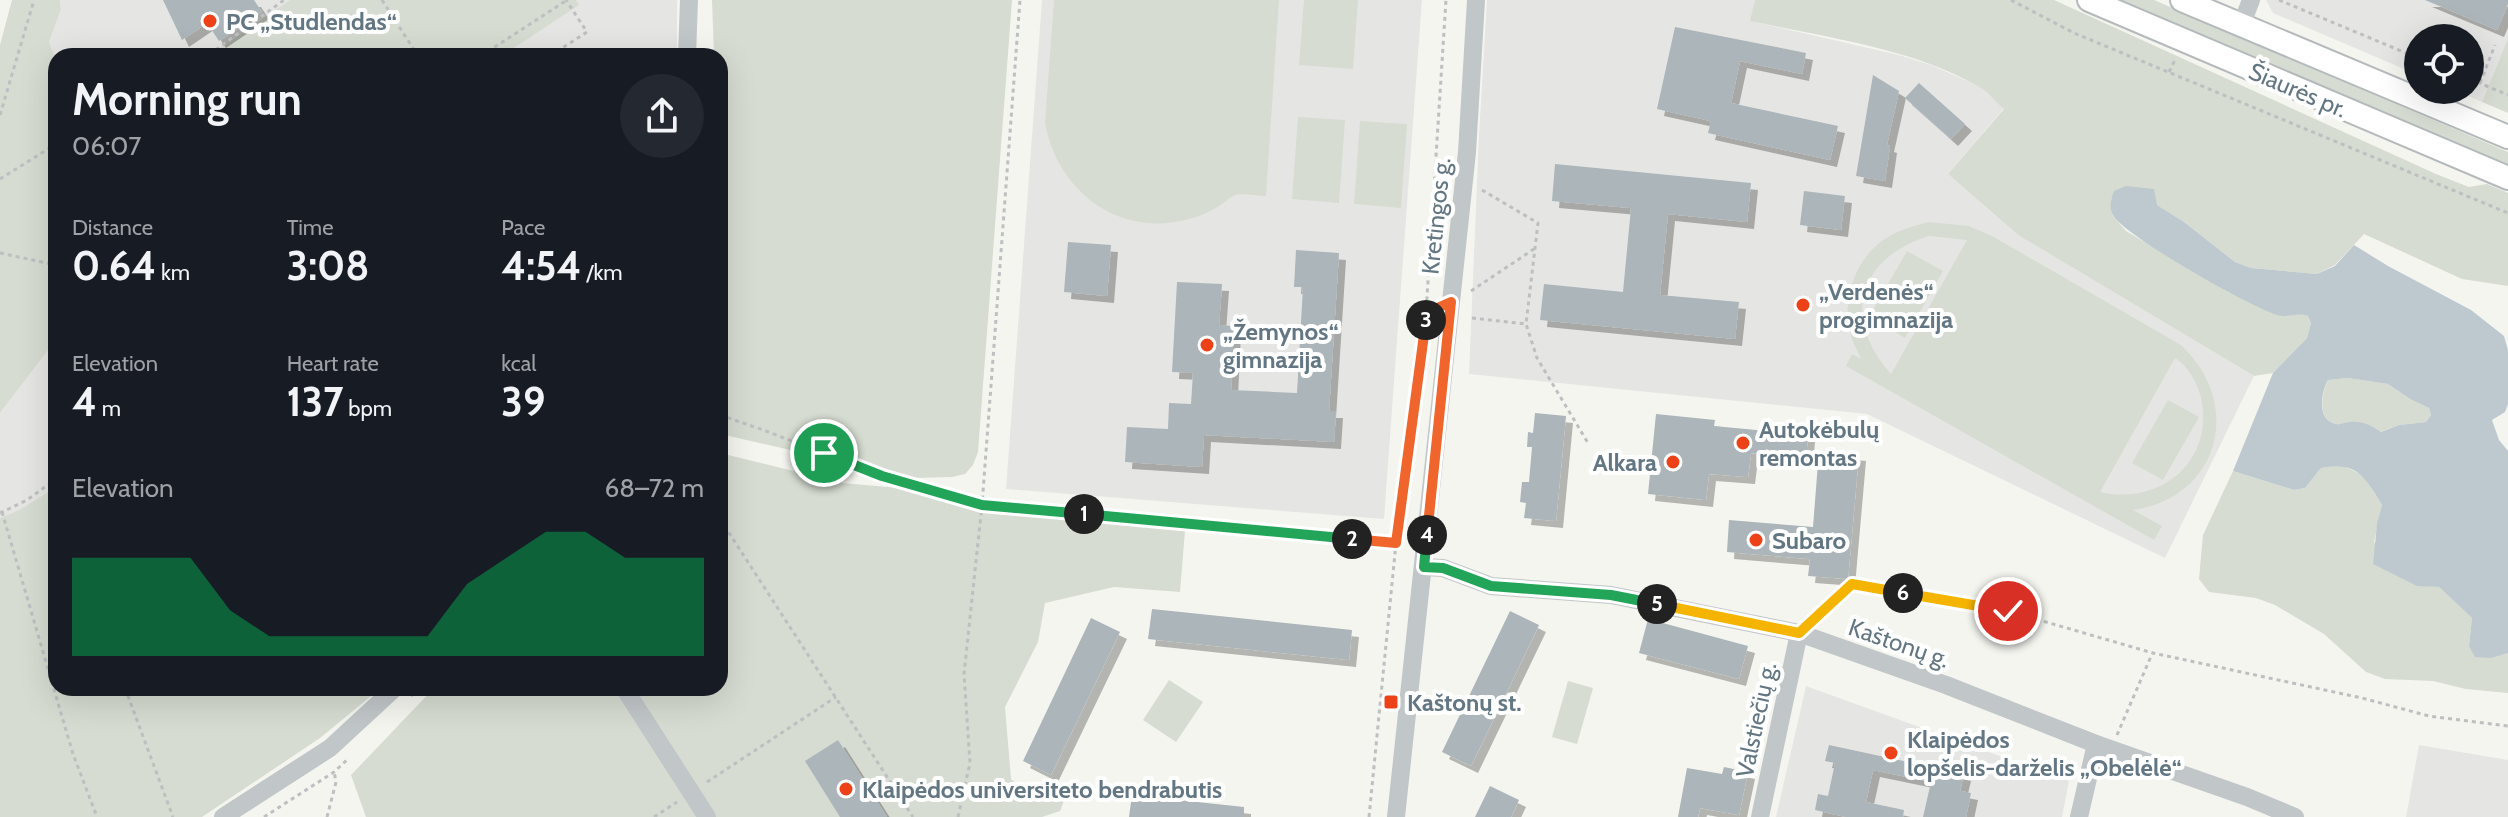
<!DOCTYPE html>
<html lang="en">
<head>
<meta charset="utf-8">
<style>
	body { margin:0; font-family:Cabin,sans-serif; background:#242831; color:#f1f3f6; height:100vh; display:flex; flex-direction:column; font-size:30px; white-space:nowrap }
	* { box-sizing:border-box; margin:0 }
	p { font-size:26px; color:#9ea1a6 }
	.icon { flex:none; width:44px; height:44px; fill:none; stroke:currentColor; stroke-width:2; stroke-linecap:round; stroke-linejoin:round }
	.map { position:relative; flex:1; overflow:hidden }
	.details { position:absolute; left:48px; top:48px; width:680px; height:648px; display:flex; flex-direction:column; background:#171b24; border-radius:24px; box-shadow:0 8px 32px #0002 }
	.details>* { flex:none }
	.fabs { position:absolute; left:2404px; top:24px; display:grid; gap:16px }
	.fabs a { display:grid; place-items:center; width:80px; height:80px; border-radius:50%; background:#171b24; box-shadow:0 8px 32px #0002; font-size:40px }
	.pin { position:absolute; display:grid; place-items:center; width:68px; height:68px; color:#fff; margin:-34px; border:4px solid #fff; border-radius:50%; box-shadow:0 2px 8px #0007 }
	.km { position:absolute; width:40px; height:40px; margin:-20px; border-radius:50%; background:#222; color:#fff; font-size:22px; line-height:40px; text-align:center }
	.round { display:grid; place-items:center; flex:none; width:84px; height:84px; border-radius:42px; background:#242831 }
	.summary { display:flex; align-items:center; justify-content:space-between; height:136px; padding:0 24px }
	h1 { font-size:44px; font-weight:800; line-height:60px }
	.metrics { display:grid; grid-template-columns:repeat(3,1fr); gap:12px; height:136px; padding:8px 24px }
	.metrics div { display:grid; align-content:center }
	.metrics b { font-size:40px; font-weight:800 }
	.metrics small { font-size:22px; font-weight:400 }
	.metrics p { font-size:22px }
	.chart { height:224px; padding:16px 24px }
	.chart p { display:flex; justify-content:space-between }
	.chart svg { width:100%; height:144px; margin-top:8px; fill:#0b8043; opacity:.7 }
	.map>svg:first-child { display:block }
	.built { fill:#e5e6e4 }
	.green { fill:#d6dcd1; fill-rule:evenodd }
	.water { fill:#bdc9ce; fill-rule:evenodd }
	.building { fill:#acb5b9; filter:url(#shadow) }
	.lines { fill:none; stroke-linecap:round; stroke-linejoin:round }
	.major-casing { stroke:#b4b9bc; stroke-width:26 }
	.path { stroke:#bdbfc1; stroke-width:3; stroke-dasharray:4 4; stroke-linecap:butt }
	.minor { stroke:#c1c6c8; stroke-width:18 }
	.major { stroke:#fff; stroke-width:22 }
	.split-1-casing { stroke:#fff; stroke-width:16 }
	.split-2-casing { stroke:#fff; stroke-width:16 }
	.split-3-casing { stroke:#fff; stroke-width:16 }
	.split-4-casing { stroke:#fff; stroke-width:16 }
	.split-5-casing { stroke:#fff; stroke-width:16 }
	.split-6-casing { stroke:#fff; stroke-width:16 }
	.split-7-casing { stroke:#fff; stroke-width:16 }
	.split-1 { stroke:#22a559; stroke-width:10 }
	.split-2 { stroke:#22a559; stroke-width:10 }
	.split-3 { stroke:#f0652b; stroke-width:10 }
	.split-4 { stroke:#f0652b; stroke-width:10 }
	.split-5 { stroke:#22a559; stroke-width:10 }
	.split-6 { stroke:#f5b400; stroke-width:10 }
	.split-7 { stroke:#f5b400; stroke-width:10 }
	.poi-dot { fill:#ed4218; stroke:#fff; stroke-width:3 }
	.labels { text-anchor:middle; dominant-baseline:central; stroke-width:8; stroke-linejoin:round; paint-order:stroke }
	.poi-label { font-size:24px; font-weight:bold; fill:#627683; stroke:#fff; text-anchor:start }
	.street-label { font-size:24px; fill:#627683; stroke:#fff }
</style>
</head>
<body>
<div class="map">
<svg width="2508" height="817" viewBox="0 0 2508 817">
	<defs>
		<filter id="shadow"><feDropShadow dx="7" dy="7" stdDeviation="0" flood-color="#0004"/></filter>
	</defs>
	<rect width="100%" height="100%" fill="#f5f5f0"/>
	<g class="built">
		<path d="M60,0H290L208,56H56V59L49,42L61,9Z"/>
		<path d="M576,0H677V56H502L578,5Z"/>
		<path d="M1042,0H1422L1384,519L1006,489Z"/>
		<path d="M1487,0H1755L1751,21L1899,55L1931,65L1979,86L2004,108L1948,174L2018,235L2254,376L2165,558L1867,414L1469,374L1479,135Z"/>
		<path d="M2266,0H2508V38L2482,102L2455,90H2470V38H2418V75L2273,13Z"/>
		<path d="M56,335V487L19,510L0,518V413L49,349Z"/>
		<path d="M1806,686L2069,781L2062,817H1776Z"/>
		<path d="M2419,745L2508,760V817H2406Z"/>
	</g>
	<g class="green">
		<path d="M12,0H60L61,9L49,42L56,59V335L49,349L0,413V45Z"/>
		<path d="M290,0H576L579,5L502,56H208Z"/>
		<path d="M712,0H1012L978,452L973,465L965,474L952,477L914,478L720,434V56H714Z"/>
		<path d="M1054,0H1279L1266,196C1257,196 1244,193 1235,195C1230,197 1224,203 1219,206C1209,212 1197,218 1185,220C1116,237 1057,189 1045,123Z"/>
		<path d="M1304,0H1358L1353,69L1299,65Z"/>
		<path d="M1755,0H2054L2436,174L2469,187L2487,184L2508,193V286L2462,279L2364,234L2335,265L2317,274L2251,268L2235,262L2184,222L2157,205L2111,199L2113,216L2126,231L2198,274L2278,315L2300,313L2308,316L2311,323L2307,338L2273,373L2254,376L2018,235L1948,174L2004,109C1995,101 1986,90 1976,85C1910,48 1824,37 1750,21Z"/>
		<path d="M2115,0H2154L2508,152V166Z"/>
		<path d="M2508,38V113L2482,102Z"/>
		<path d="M1298,117L1345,120L1339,203L1292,199Z"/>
		<path d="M1360,121L1407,124L1401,208L1354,204Z"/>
		<path d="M1928,222L1969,226L1992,236L2181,345C2244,404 2220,497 2133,510L2162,526L2154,540L1846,366L1852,354L1861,359C1858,351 1853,344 1851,336C1841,306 1853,265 1877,245C1891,232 1910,227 1928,222ZM1929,236L1967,240L1891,374C1841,318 1858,258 1929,236ZM2175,358C2189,367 2197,382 2201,398C2215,462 2159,506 2100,492Z"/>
		<path d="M1907,251L1943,271L1905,338L1869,317Z"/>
		<path d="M2348,378L2388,384L2410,399L2429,408L2431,415L2426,422L2399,425L2380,432C2363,420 2355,426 2337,424C2316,422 2322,392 2328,380Z"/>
		<path d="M2168,400L2199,417L2163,480L2132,463Z"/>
		<path d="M720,453L843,483L909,489L1185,531L1180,592L1114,587L1045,603L1038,642L1005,707L1011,779L1032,797L1056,791L1066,796L1060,811L1042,817H366L351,775L434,688H720Z"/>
		<path d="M2340,464L2364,476L2382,505L2374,542L2417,585L2439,587L2472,618L2469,646L2492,658L2508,653V693L2466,689L2433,681L2385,679L2366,672L2324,634L2275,605L2256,598L2209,592L2199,579L2203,535L2233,471L2294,490L2305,488L2321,468Z"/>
		<path d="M56,487V688H381L320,738L202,817H0V518L19,510Z"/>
		<path d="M1169,680L1203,702L1176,742L1143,720Z"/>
		<path d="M1568,681L1593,688L1577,744L1552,737Z"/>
	</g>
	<path class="water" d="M2126,186L2154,189L2157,205L2184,222L2235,262L2251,268L2317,274L2335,266L2354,245L2388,266L2471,310L2504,336L2508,350V404L2505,412L2492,420L2499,440L2508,451V653L2492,658L2475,657L2469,646L2472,618L2439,587L2417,586L2373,564L2377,524L2382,505C2365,477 2357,461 2321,468L2305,488L2294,490L2233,471L2273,373L2307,338L2311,323L2308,316C2297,312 2288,318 2277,315C2251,307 2124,236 2113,215C2109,207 2111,199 2114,191ZM2348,378L2388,384L2410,399L2429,408L2431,415L2426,422L2399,425L2381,432C2370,425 2363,421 2350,422C2346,422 2341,425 2337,424C2316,422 2321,392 2328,380Z"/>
	<g class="building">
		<path d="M163,0H254L262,12L219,41L207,23L182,40Z"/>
		<path d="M2425,0H2508V4L2497,30Z"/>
		<path d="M1675,27L1806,53L1802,74L1740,61L1731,103L1838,126L1830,160L1708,133L1711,121L1657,109Z"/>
		<path d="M1873,75L1899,91L1887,145L1890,146L1885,181L1856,176Z"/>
		<path d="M1919,83L1965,124L1951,139L1905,98Z"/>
		<path d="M1555,164L1751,183L1747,222L1668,214L1660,295L1739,302L1735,339L1540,320L1544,284L1623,292L1631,208L1552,201Z"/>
		<path d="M1804,191L1845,196L1841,230L1800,225Z"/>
		<path d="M1068,242L1111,245L1107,296L1064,292Z"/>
		<path d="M1296,250L1339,253L1329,411H1336L1334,442L1204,435L1202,467L1125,462L1127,427L1168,429L1169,403L1191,404L1193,373L1172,372L1177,282L1222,284L1219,325L1234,326L1231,390L1297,393L1303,287H1294Z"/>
		<path d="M1535,413L1566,416L1556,521L1524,518L1526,503L1520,502L1522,482H1529L1532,447H1527L1528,432L1533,433Z"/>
		<path d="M1656,414L1715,420L1714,426L1808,435L1806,458L1751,453L1748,477L1709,474L1706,500L1648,494Z"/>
		<path d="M1819,450L1859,454L1848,579L1808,576L1810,559L1727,552L1729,520L1813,527Z"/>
		<path d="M1152,609L1352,630L1349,660L1148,639Z"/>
		<path d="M1510,611L1539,625L1471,766L1442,752Z"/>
		<path d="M1091,618L1120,632L1051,775L1023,761Z"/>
		<path d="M1648,619L1748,646L1739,679L1639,653Z"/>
		<path d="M838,740L887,817H840L805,761Z"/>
		<path d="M1829,745L1964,774L1960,791L1971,793L1966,817H1923L1931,782L1873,770L1866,802L1904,810L1903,817H1846L1815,810L1818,794L1828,796L1835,763L1825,761Z"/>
		<path d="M1724,767L1748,772L1739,815L1700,808L1698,817H1678L1687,768L1722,774Z"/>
		<path d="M1490,786L1519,800L1511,817H1475Z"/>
		<path d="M1132,795L1244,807V817H1129Z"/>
	</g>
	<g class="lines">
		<defs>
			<g id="major">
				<path d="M2089,0L2508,178"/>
				<path d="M2182,0L2508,137"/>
			</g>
		</defs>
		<use href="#major" class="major-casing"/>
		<g class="path">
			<path d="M382,0L418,56"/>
			<path d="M2011,0L2074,33L2508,213"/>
			<path d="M2279,0L2418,58"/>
			<path d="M201,56L217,49L284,0"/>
			<path d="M481,56L567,0"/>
			<path d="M550,56L587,32L566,0"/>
			<path d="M2169,72L2176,58"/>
			<path d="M2470,79L2508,95"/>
			<path d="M2480,83L2495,45"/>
			<path d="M0,115L34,0"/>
			<path d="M0,179L56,144"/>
			<path d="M1482,190L1538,223L1526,324L1537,358L1588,443"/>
			<path d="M0,253L56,265"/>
			<path d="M1471,291L1534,249"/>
			<path d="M1472,318L1526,324"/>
			<path d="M720,415L766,431L882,476L982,505L1395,543"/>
			<path d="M50,485L56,501"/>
			<path d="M2,512L73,754L97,817"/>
			<path d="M0,513L27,500L56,479"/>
			<path d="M720,519L913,817"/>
			<path d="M1814,620L1852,584L2008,611L2153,653L2362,698L2429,716L2508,726"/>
			<path d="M125,688L173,817"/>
			<path d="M411,696L420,688"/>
			<path d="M2117,735L2152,654"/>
			<path d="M707,782L836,697"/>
			<path d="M264,817L334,772L349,758"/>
			<path d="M327,817L336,782L334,771"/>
			<path d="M654,817L677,802"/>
			<path d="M958,817L970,763L964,674L982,505L1020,0"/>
			<path d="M1369,817L1396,543L1426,313L1446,0"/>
		</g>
		<g class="minor">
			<path d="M2241,26L2251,0"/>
			<path d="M687,56L689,0"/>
			<path d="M1424,567L1443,568L1491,586L1611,595L1799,633L1946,685L2096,744L2247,797L2295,817"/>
			<path d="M624,688L707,817"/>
			<path d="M223,817L330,748L395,688"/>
			<path d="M1396,817L1467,152L1476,0"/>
			<path d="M1760,817L1799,633"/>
			<path d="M2079,817L2096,744"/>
		</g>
		<use href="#major" class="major"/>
	</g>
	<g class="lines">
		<defs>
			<path id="split-1" d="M824,453L882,476L982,505L1084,514"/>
			<path id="split-2" d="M1084,514L1352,539"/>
			<path id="split-3" d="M1352,539L1396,543L1426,320"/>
			<path id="split-4" d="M1426,320V313L1451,302L1427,535"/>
			<path id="split-5" d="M1427,535L1424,567L1443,568L1491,586L1611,595L1657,604"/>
			<path id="split-6" d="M1657,604L1799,633L1852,584L1903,593"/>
			<path id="split-7" d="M1903,593L2008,611"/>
		</defs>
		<use href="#split-1" class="split-1-casing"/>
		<use href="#split-2" class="split-2-casing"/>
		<use href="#split-3" class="split-3-casing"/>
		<use href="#split-4" class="split-4-casing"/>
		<use href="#split-5" class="split-5-casing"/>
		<use href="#split-6" class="split-6-casing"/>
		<use href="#split-7" class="split-7-casing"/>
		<use href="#split-1" class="split-1"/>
		<use href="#split-2" class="split-2"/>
		<use href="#split-3" class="split-3"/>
		<use href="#split-4" class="split-4"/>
		<use href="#split-5" class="split-5"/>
		<use href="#split-6" class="split-6"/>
		<use href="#split-7" class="split-7"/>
	</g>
	<g class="poi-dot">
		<circle cx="210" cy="21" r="8"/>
		<circle cx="1803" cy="305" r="8"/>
		<circle cx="1207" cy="345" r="8"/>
		<circle cx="1743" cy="443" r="8"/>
		<circle cx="1673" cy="462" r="8"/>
		<circle cx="1756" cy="540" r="8"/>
		<rect x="1383" y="694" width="16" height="16" rx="4"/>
		<circle cx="1891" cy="753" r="8"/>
		<circle cx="846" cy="789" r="8"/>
	</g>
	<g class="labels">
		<g class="poi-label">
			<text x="226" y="21">PC „Studlendas“</text>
			<text x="1819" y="291">„Verdenės“<tspan x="1819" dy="28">progimnazija</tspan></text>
			<text x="1223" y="331">„Žemynos“<tspan x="1223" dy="28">gimnazija</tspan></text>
			<text x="1759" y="429">Autokėbulų<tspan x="1759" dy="28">remontas</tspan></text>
			<text x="1657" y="462" text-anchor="end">Alkara</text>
			<text x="1772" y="540">Subaro</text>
			<text x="1407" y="702">Kaštonų st.</text>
			<text x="1907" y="739">Klaipėdos<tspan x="1907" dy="28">lopšelis-darželis „Obelėlė“</tspan></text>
			<text x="862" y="789">Klaipėdos universiteto bendrabutis</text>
		</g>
		<g class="street-label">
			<text transform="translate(2298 90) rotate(23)">Šiaurės pr.</text>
			<text transform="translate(1436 216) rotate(-84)">Kretingos g.</text>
			<text transform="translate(1899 643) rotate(19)">Kaštonų g.</text>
			<text transform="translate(1756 720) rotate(-78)">Valstiečių g.</text>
		</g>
	</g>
</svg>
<div class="fabs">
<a><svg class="icon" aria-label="locate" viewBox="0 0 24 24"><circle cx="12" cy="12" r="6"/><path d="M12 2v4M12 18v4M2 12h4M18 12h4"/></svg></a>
</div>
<div class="pin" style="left:824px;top:453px;background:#1e9e55"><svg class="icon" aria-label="arrive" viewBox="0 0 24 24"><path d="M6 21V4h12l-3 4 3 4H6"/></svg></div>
<div class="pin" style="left:2008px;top:611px;background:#d93025"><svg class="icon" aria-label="check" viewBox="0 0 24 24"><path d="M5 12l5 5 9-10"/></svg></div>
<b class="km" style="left:1084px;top:514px">1</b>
<b class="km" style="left:1352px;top:539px">2</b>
<b class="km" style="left:1426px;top:320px">3</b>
<b class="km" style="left:1427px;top:535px">4</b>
<b class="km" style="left:1657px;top:604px">5</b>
<b class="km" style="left:1903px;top:593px">6</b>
<section class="details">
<div class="summary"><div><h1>Morning run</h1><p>06:07</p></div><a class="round"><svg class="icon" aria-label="share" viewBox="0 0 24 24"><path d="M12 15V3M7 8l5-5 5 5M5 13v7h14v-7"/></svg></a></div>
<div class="metrics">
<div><p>Distance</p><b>0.64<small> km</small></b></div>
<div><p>Time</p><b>3:08</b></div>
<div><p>Pace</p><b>4:54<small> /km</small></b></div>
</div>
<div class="metrics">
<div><p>Elevation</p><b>4<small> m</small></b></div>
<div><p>Heart rate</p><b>137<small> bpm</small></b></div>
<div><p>kcal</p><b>39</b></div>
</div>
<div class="chart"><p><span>Elevation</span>68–72 m</p>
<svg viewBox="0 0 160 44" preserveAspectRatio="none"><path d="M0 44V14L10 14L20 14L30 14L40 30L50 38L60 38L70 38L80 38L90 38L100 22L110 14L120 6L130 6L140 14L150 14L160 14V44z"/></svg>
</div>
</section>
</div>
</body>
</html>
